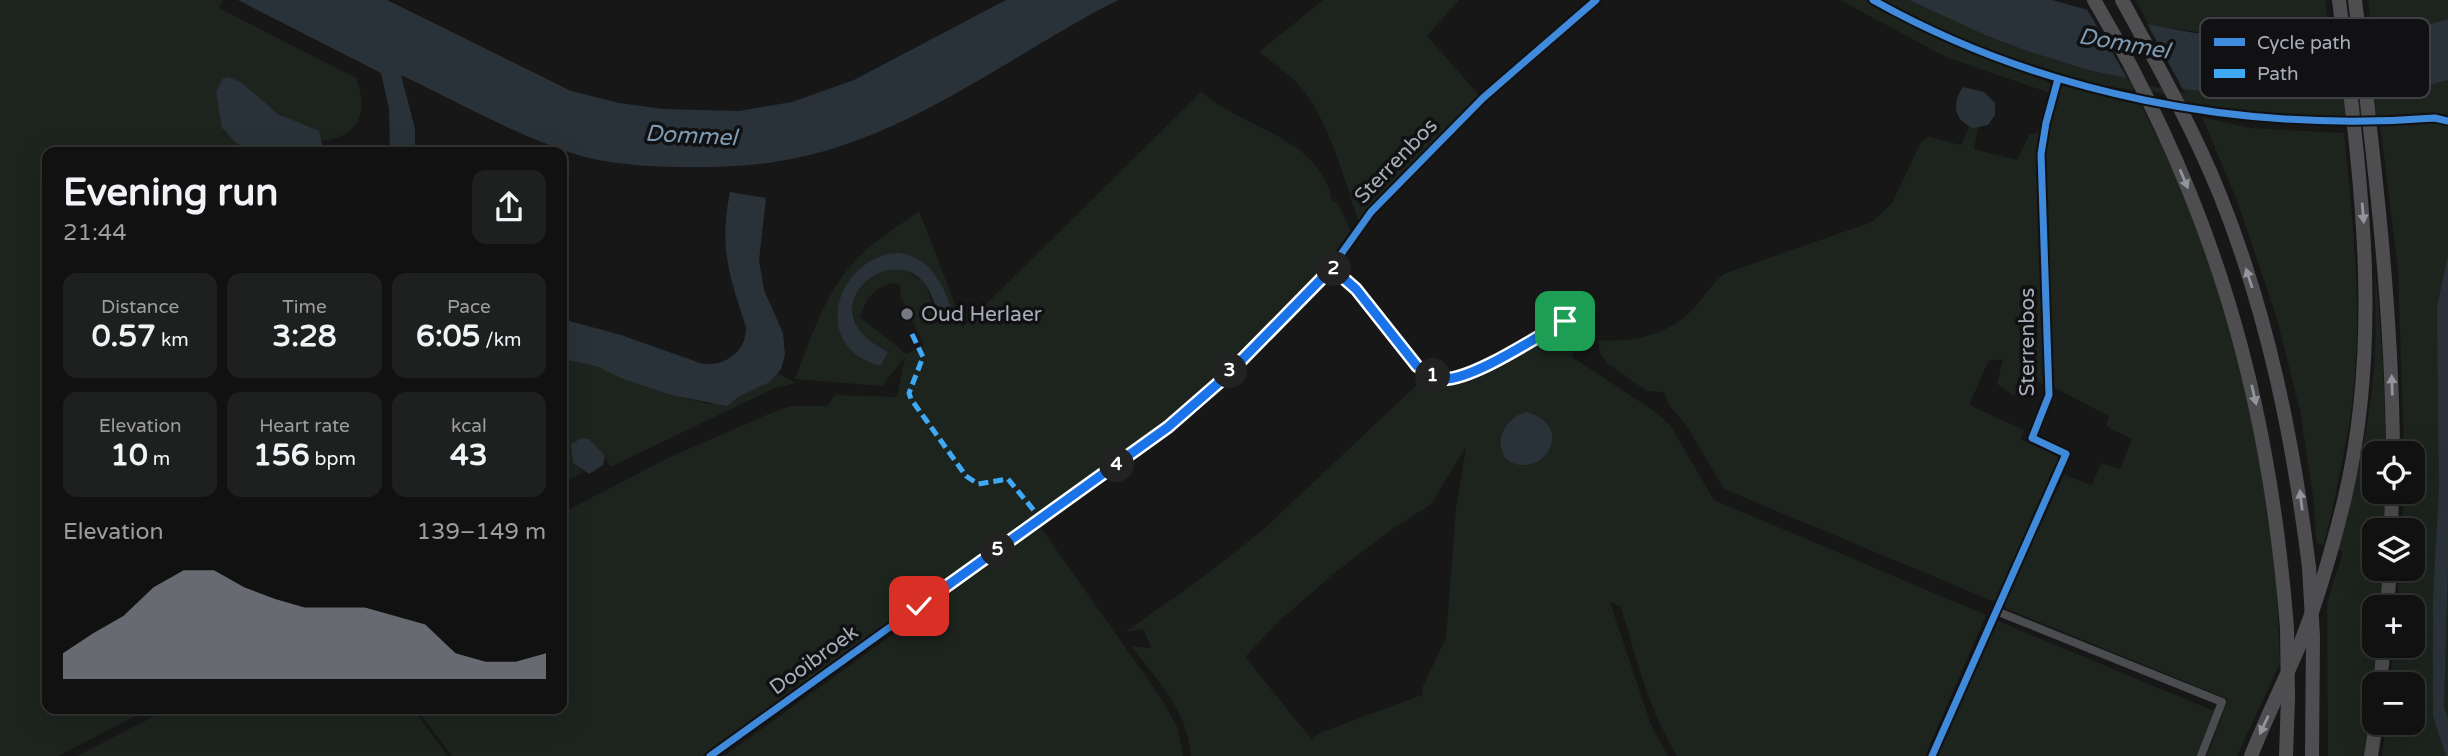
<!DOCTYPE html>
<html lang="en">
<head>
<meta charset="utf-8">
<style>
	body { margin:0; font-family:"Varela Round",sans-serif; background:#1e1f1f; color:#f1f3f6; height:100vh; display:flex; flex-direction:column; font-size:26px; white-space:nowrap }
	* { box-sizing:border-box; margin:0 }
	p { font-size:23px; color:#9c9d9f }
	.icon { flex:none; width:38px; height:38px; fill:none; stroke:currentColor; stroke-width:2; stroke-linecap:round; stroke-linejoin:round }
	.map { position:relative; flex:1; overflow:hidden }
	.details { position:absolute; left:42px; top:147px; width:525px; height:567px; display:flex; flex-direction:column; background:#111; border-radius:14px; box-shadow:0 7px 28px #0002,0 0 0 2px #303131 }
	.details>* { flex:none }
	.tools { position:absolute; left:2362px; top:441px; display:grid; gap:14px }
	.tools a { display:grid; place-items:center; width:63px; height:63px; border-radius:14px; background:#111; box-shadow:0 7px 28px #0002,0 0 0 2px #303131; font-size:35px }
	.pin { position:absolute; display:grid; place-items:center; width:60px; height:60px; color:#fff; margin:-30px; border-radius:14px; box-shadow:0 4px 10px #0006 }
	.km { position:absolute; width:35px; height:35px; margin:-18px; border-radius:50%; background:#222; color:#fff; font-size:19px; line-height:35px; text-align:center }
	.round { display:grid; place-items:center; flex:none; width:74px; height:74px; border-radius:14px; background:#1e1f1f }
	.headline { display:flex; align-items:center; justify-content:space-between; height:119px; padding:0 21px }
	h1 { font-size:38px; font-weight:700; line-height:52px }
	.stats { display:grid; grid-template-columns:repeat(3,1fr); gap:10px; height:119px; padding:7px 21px }
	.stats div { display:grid; align-content:center; border-radius:14px; background:#1e1f1f; text-align:center }
	.stats b { font-size:30px; font-weight:700 }
	.stats small { font-size:19px; font-weight:400 }
	.stats p { font-size:19px }
	.chart { height:196px; padding:14px 21px }
	.chart p { display:flex; justify-content:space-between }
	.chart svg { width:100%; height:126px; margin-top:7px; fill:#8c9099; opacity:.7 }
	.map>svg:first-child { display:block }
	.green { fill:#1d241e; fill-rule:evenodd }
	.water { fill:#2a3239 }
	.pier { fill:#171717 }
	.lines { fill:none; stroke-linecap:round; stroke-linejoin:round }
	.street { stroke:#4b4c50; stroke-width:8 }
	.highway { stroke:#4e4e51; stroke-width:14 }
	.highway-bridge { stroke:#4e4e51; stroke-width:14 }
	.quiet { stroke:#3fa9f5; stroke-width:5; stroke-dasharray:10 5; stroke-linecap:butt }
	.cycleway-casing { stroke:#111113; stroke-width:11 }
	.cycleway { stroke:#408adc; stroke-width:7 }
	.oneway { fill:#92959e }
	.route-casing { stroke:#fff; stroke-width:14 }
	.route { stroke:#1a73e8; stroke-width:9 }
	.poi-dot { fill:#757880; stroke:#111113; stroke-width:2.5 }
	.labels { text-anchor:middle; dominant-baseline:central; stroke-width:7; stroke-linejoin:round; paint-order:stroke }
	.street-label { font-size:21px; fill:#a8adb8; stroke:#111113 }
	.poi-label { font-size:21px; fill:#a8adb8; stroke:#111113; text-anchor:start }
	.water-label { font-size:23px; font-style:italic; fill:#7f9bb3; stroke:#111113 }
	.key { fill:#111113; stroke:#3e4045; stroke-width:2 }
	.key-label { font-size:19px; fill:#a8adb8 }
</style>
</head>
<body>
<div class="map">
<svg width="2448" height="756" viewBox="0 0 2448 756">
	<rect width="100%" height="100%" fill="#171717"/>
	<g class="green">
		<path d="M0,0H223L219,8L356,78C369,111 360,136 323,141L265,105L242,83L216,92L224,132L252,152H47V709H149L58,756H0Z"/>
		<path d="M1323,0H1459L1427,36L1480,96L1359,222C1344,180 1328,115 1297,83C1286,72 1271,61 1259,52Z"/>
		<path d="M1840,0H1865L1937,38L2038,76L2051,85L2050,93L1946,57Z"/>
		<path d="M1880,0H1909L1985,35L2027,51L2092,71L2155,83L2236,94L2388,96L2448,80V756H2382L2386,723H2413V684H2390L2393,646H2413V607H2397L2399,569H2413V530H2401L2404,492H2413V453H2404L2398,270L2380,124L2409,123V117L2305,119L2267,116L2196,106L2161,93L2099,86L1968,43Z"/>
		<path d="M2135,0H2325L2331,42L2217,35L2149,25Z"/>
		<path d="M2368,0H2448V19L2373,39Z"/>
		<path d="M2071,85L2140,102L2171,165L2212,260L2258,438L2276,572L2280,663L2237,756H2207L2228,699L2007,609L2003,604L2064,475L2092,485L2101,463L2120,469L2132,439L2106,426L2109,416L2053,387L2044,165L2048,123L2057,93L2063,86Z"/>
		<path d="M1201,92C1243,129 1319,136 1332,200L1338,203L1351,231L1303,294L1178,417L702,756H452L416,709H562V513L668,458L759,418L790,406H827L835,395L897,397L905,357L882,386L795,379C811,338 824,295 854,262C872,242 898,227 919,211L962,322V328ZM885,255L937,276L953,317L940,325L925,283L902,268C872,269 840,296 858,327C864,338 877,345 888,352L881,364H877C852,355 837,341 837,312ZM894,283L900,284L901,297L924,345L906,354L860,317C866,298 874,287 894,283Z"/>
		<path d="M2202,117L2250,128L2344,133C2352,213 2361,292 2355,372C2351,431 2337,488 2324,545L2316,543L2314,503L2300,410L2277,319L2238,203Z"/>
		<path d="M1969,127H1978L1974,149L2017,160L2029,135L2042,131C2031,215 2045,301 2045,386L2030,378L2022,383L2014,396L1997,384L2003,359L1988,361L1969,405L2024,430L2020,439L2061,458L1997,603L1724,489L1686,425L1669,405L1664,392L1647,391L1608,364L1600,353L1598,340C1635,343 1672,334 1697,305C1706,294 1713,281 1726,273L1872,222L1892,203L1921,142L1929,137L1961,145Z"/>
		<path d="M2375,270C2381,332 2386,392 2385,453H2375V492H2385L2384,530H2375V569H2383L2380,607H2375L2377,646L2364,756H2328L2327,603L2343,552L2337,549C2355,493 2367,437 2373,379C2377,343 2375,306 2375,270Z"/>
		<path d="M1568,327L1574,335L1572,357L1654,411L1670,425L1714,500L1986,615L1925,756H1677C1649,710 1636,658 1621,607L1610,602L1651,725L1668,756H1191C1188,711 1157,680 1131,646L1151,648L1144,629L1125,632L1202,578L1264,529L1424,378L1439,385L1471,381ZM1466,447L1456,509L1446,638L1423,686L1422,695L1319,733L1312,740L1245,657L1278,622L1332,575L1391,530L1431,504Z"/>
		<path d="M562,359L596,366L620,378L671,395L711,404L737,397L770,382L778,373L796,383L777,387L610,467L605,456L571,445L573,463L584,472L562,483Z"/>
		<path d="M1041,528L1161,698L1178,729L1183,756H724Z"/>
		<path d="M1998,621L2214,711L2197,756H1937Z"/>
		<path d="M168,709H413L448,756H77Z"/>
	</g>
	<g class="water">
		<path d="M238,0H387L571,91L619,103L663,109L739,111L792,102L854,80L1006,0H1118C1008,56 905,141 780,161C752,166 724,167 695,167C659,167 621,166 585,157C524,140 458,102 401,75L415,129V152H390L389,108L381,73Z"/>
		<path d="M1909,0H2052L2120,19L2194,33L2331,42L2378,39L2448,19V80L2388,96L2236,94L2183,89L2092,71L2027,51L1985,35Z"/>
		<path d="M229,77L242,83L278,114L319,131L324,152H252L235,142L222,128L216,92L222,79Z"/>
		<path d="M1963,87L1984,92L1995,103V115L1988,125L1973,128C1953,120 1952,103 1963,87Z"/>
		<path d="M730,192L766,198L759,260L764,290L783,333L785,355L781,369L770,382L738,397L727,406L671,395L620,378L596,366L562,359V319L621,335L703,364C725,367 747,351 746,327C729,275 719,248 730,192Z"/>
		<path d="M899,253C933,258 945,288 954,317L940,325C937,312 934,296 925,284C898,247 833,288 858,328C865,339 878,346 888,352L881,365H877C806,342 841,254 899,253Z"/>
		<path d="M2448,255V562L2444,708L2448,719V756H2446L2433,716V597L2439,489L2437,307Z"/>
		<path d="M1526,412C1581,427 1538,485 1505,458C1494,438 1506,418 1526,412Z"/>
		<path d="M581,438L589,439L605,456L603,465L589,474L573,463L571,445Z"/>
	</g>
	<g class="pier">
		<path d="M2085,6L2145,20L2185,93L2129,81Z"/>
		<path d="M2370,36L2377,99L2339,97L2332,38Z"/>
	</g>
	<g class="lines">
		<g class="street">
			<path d="M1873,0C1937,36 2006,66 2078,84"/>
			<path d="M1332,268L1356,289L1417,366C1425,372 1432,377 1441,379C1470,383 1538,336 1565,321L1581,317"/>
			<path d="M1996,611L2222,702L2201,756"/>
			<path d="M710,756L1141,447L1195,405L1324,278L1371,212L1483,98L1596,0"/>
			<path d="M1932,756L2066,454L2032,438L2049,395L2041,154L2046,123L2058,79"/>
		</g>
		<g class="highway">
			<path d="M2094,0C2213,202 2269,394 2287,628"/>
			<path d="M2122,0C2157,64 2193,128 2220,195C2268,315 2293,439 2309,567"/>
			<path d="M2355,0C2373,151 2392,301 2393,453"/>
			<path d="M2391,530L2392,492"/>
			<path d="M2387,607L2390,569"/>
			<path d="M2380,684L2384,646"/>
			<path d="M2251,756C2266,718 2284,682 2300,644C2319,597 2333,546 2345,497C2384,330 2359,167 2339,0"/>
			<path d="M2286,756L2288,697"/>
			<path d="M2312,756L2313,637"/>
			<path d="M2371,756L2376,723"/>
		</g>
		<g class="highway-bridge">
			<path d="M2309,567L2313,637"/>
			<path d="M2287,628L2288,697"/>
		</g>
		<path class="quiet" d="M912,334L923,357L909,393L911,399L966,476L978,484L1008,479L1041,519"/>
		<defs>
			<g id="cycleway">
				<path d="M1873,0C2042,95 2242,133 2435,118L2448,121"/>
				<path d="M710,756L1141,447L1195,405L1324,278L1371,212L1483,98L1596,0"/>
				<path d="M1932,756L2066,454L2032,438L2049,395L2041,154L2046,123L2058,79"/>
			</g>
		</defs>
		<use href="#cycleway" class="cycleway-casing"/>
		<use href="#cycleway" class="cycleway"/>
	</g>
	<defs><path id="oneway-solid" d="M-6-.8H1V-3.2L6.5 0L1 3.2V.8H-6Z" transform="scale(1.75)"/></defs>
	<g class="oneway">
		<use href="#oneway-solid" transform="translate(2184 179) rotate(67)"/>
		<use href="#oneway-solid" transform="translate(2363 213) rotate(85)"/>
		<use href="#oneway-solid" transform="translate(2249 278) rotate(-108)"/>
		<use href="#oneway-solid" transform="translate(2392 385) rotate(-92)"/>
		<use href="#oneway-solid" transform="translate(2254 395) rotate(77)"/>
		<use href="#oneway-solid" transform="translate(2301 500) rotate(-97)"/>
		<use href="#oneway-solid" transform="translate(2264 725) rotate(115)"/>
	</g>
	<g class="lines">
		<defs>
			<path id="route" d="M919,606L1168,427L1223,379L1332,268L1356,289L1417,366C1425,372 1432,377 1441,379C1470,382 1538,336 1565,321"/>
		</defs>
		<use href="#route" class="route-casing"/>
		<use href="#route" class="route"/>
	</g>
	<circle class="poi-dot" cx="907" cy="314" r="7"/>
	<g class="labels">
		<g class="street-label">
			<text transform="translate(1396 161) rotate(-46)">Sterrenbos</text>
			<text transform="translate(2027 342) rotate(-90)">Sterrenbos</text>
			<text transform="translate(814 660) rotate(-36)">Dooibroek</text>
		</g>
		<g class="poi-label">
			<text x="921" y="314">Oud Herlaer</text>
		</g>
		<g class="water-label">
			<text transform="translate(2124 44) rotate(10)">Dommel</text>
			<text transform="translate(691 136) rotate(3)">Dommel</text>
		</g>
	</g>
	<rect x="2200" y="18" width="230" height="80" rx="10" class="key"/>
	<rect x="2214" y="38" width="31" height="8" fill="#408adc"/>
	<rect x="2214" y="69" width="31" height="9" fill="#3fa9f5"/>
	<g class="key-label">
		<text x="2257" y="49">Cycle path</text>
		<text x="2257" y="80">Path</text>
	</g>
</svg>
<div class="tools">
<a><svg class="icon" aria-label="locate" viewBox="0 0 24 24"><circle cx="12" cy="12" r="6"/><path d="M12 2v4M12 18v4M2 12h4M18 12h4"/></svg></a>
<a><svg class="icon" aria-label="layers" viewBox="0 0 24 24"><path d="M12 4l9 5-9 5-9-5zM3 14l9 5 9-5"/></svg></a>
<a>+</a>
<a>−</a>
</div>
<div class="pin" style="left:1565px;top:321px;background:#1e9e55"><svg class="icon" aria-label="arrive" viewBox="0 0 24 24"><path d="M6 21V4h12l-3 4 3 4H6"/></svg></div>
<div class="pin" style="left:919px;top:606px;background:#d93025"><svg class="icon" aria-label="check" viewBox="0 0 24 24"><path d="M5 12l5 5 9-10"/></svg></div>
<b class="km" style="left:1433px;top:376px">1</b>
<b class="km" style="left:1334px;top:269px">2</b>
<b class="km" style="left:1230px;top:371px">3</b>
<b class="km" style="left:1117px;top:465px">4</b>
<b class="km" style="left:998px;top:550px">5</b>
<section class="details">
<div class="headline"><div><h1>Evening run</h1><p>21:44</p></div><a class="round"><svg class="icon" aria-label="share" viewBox="0 0 24 24"><path d="M12 15V3M7 8l5-5 5 5M5 13v7h14v-7"/></svg></a></div>
<div class="stats">
<div><p>Distance</p><b>0.57<small> km</small></b></div>
<div><p>Time</p><b>3:28</b></div>
<div><p>Pace</p><b>6:05<small> /km</small></b></div>
</div>
<div class="stats">
<div><p>Elevation</p><b>10<small> m</small></b></div>
<div><p>Heart rate</p><b>156<small> bpm</small></b></div>
<div><p>kcal</p><b>43</b></div>
</div>
<div class="chart"><p><span>Elevation</span>139–149 m</p>
<svg viewBox="0 0 160 44" preserveAspectRatio="none"><path d="M0 44V35L10 28L20 22L30 12L40 6L50 6L60 12L70 16L80 19L90 19L100 19L110 22L120 25L130 35L140 38L150 38L160 35V44z"/></svg>
</div>
</section>
</div>
</body>
</html>
